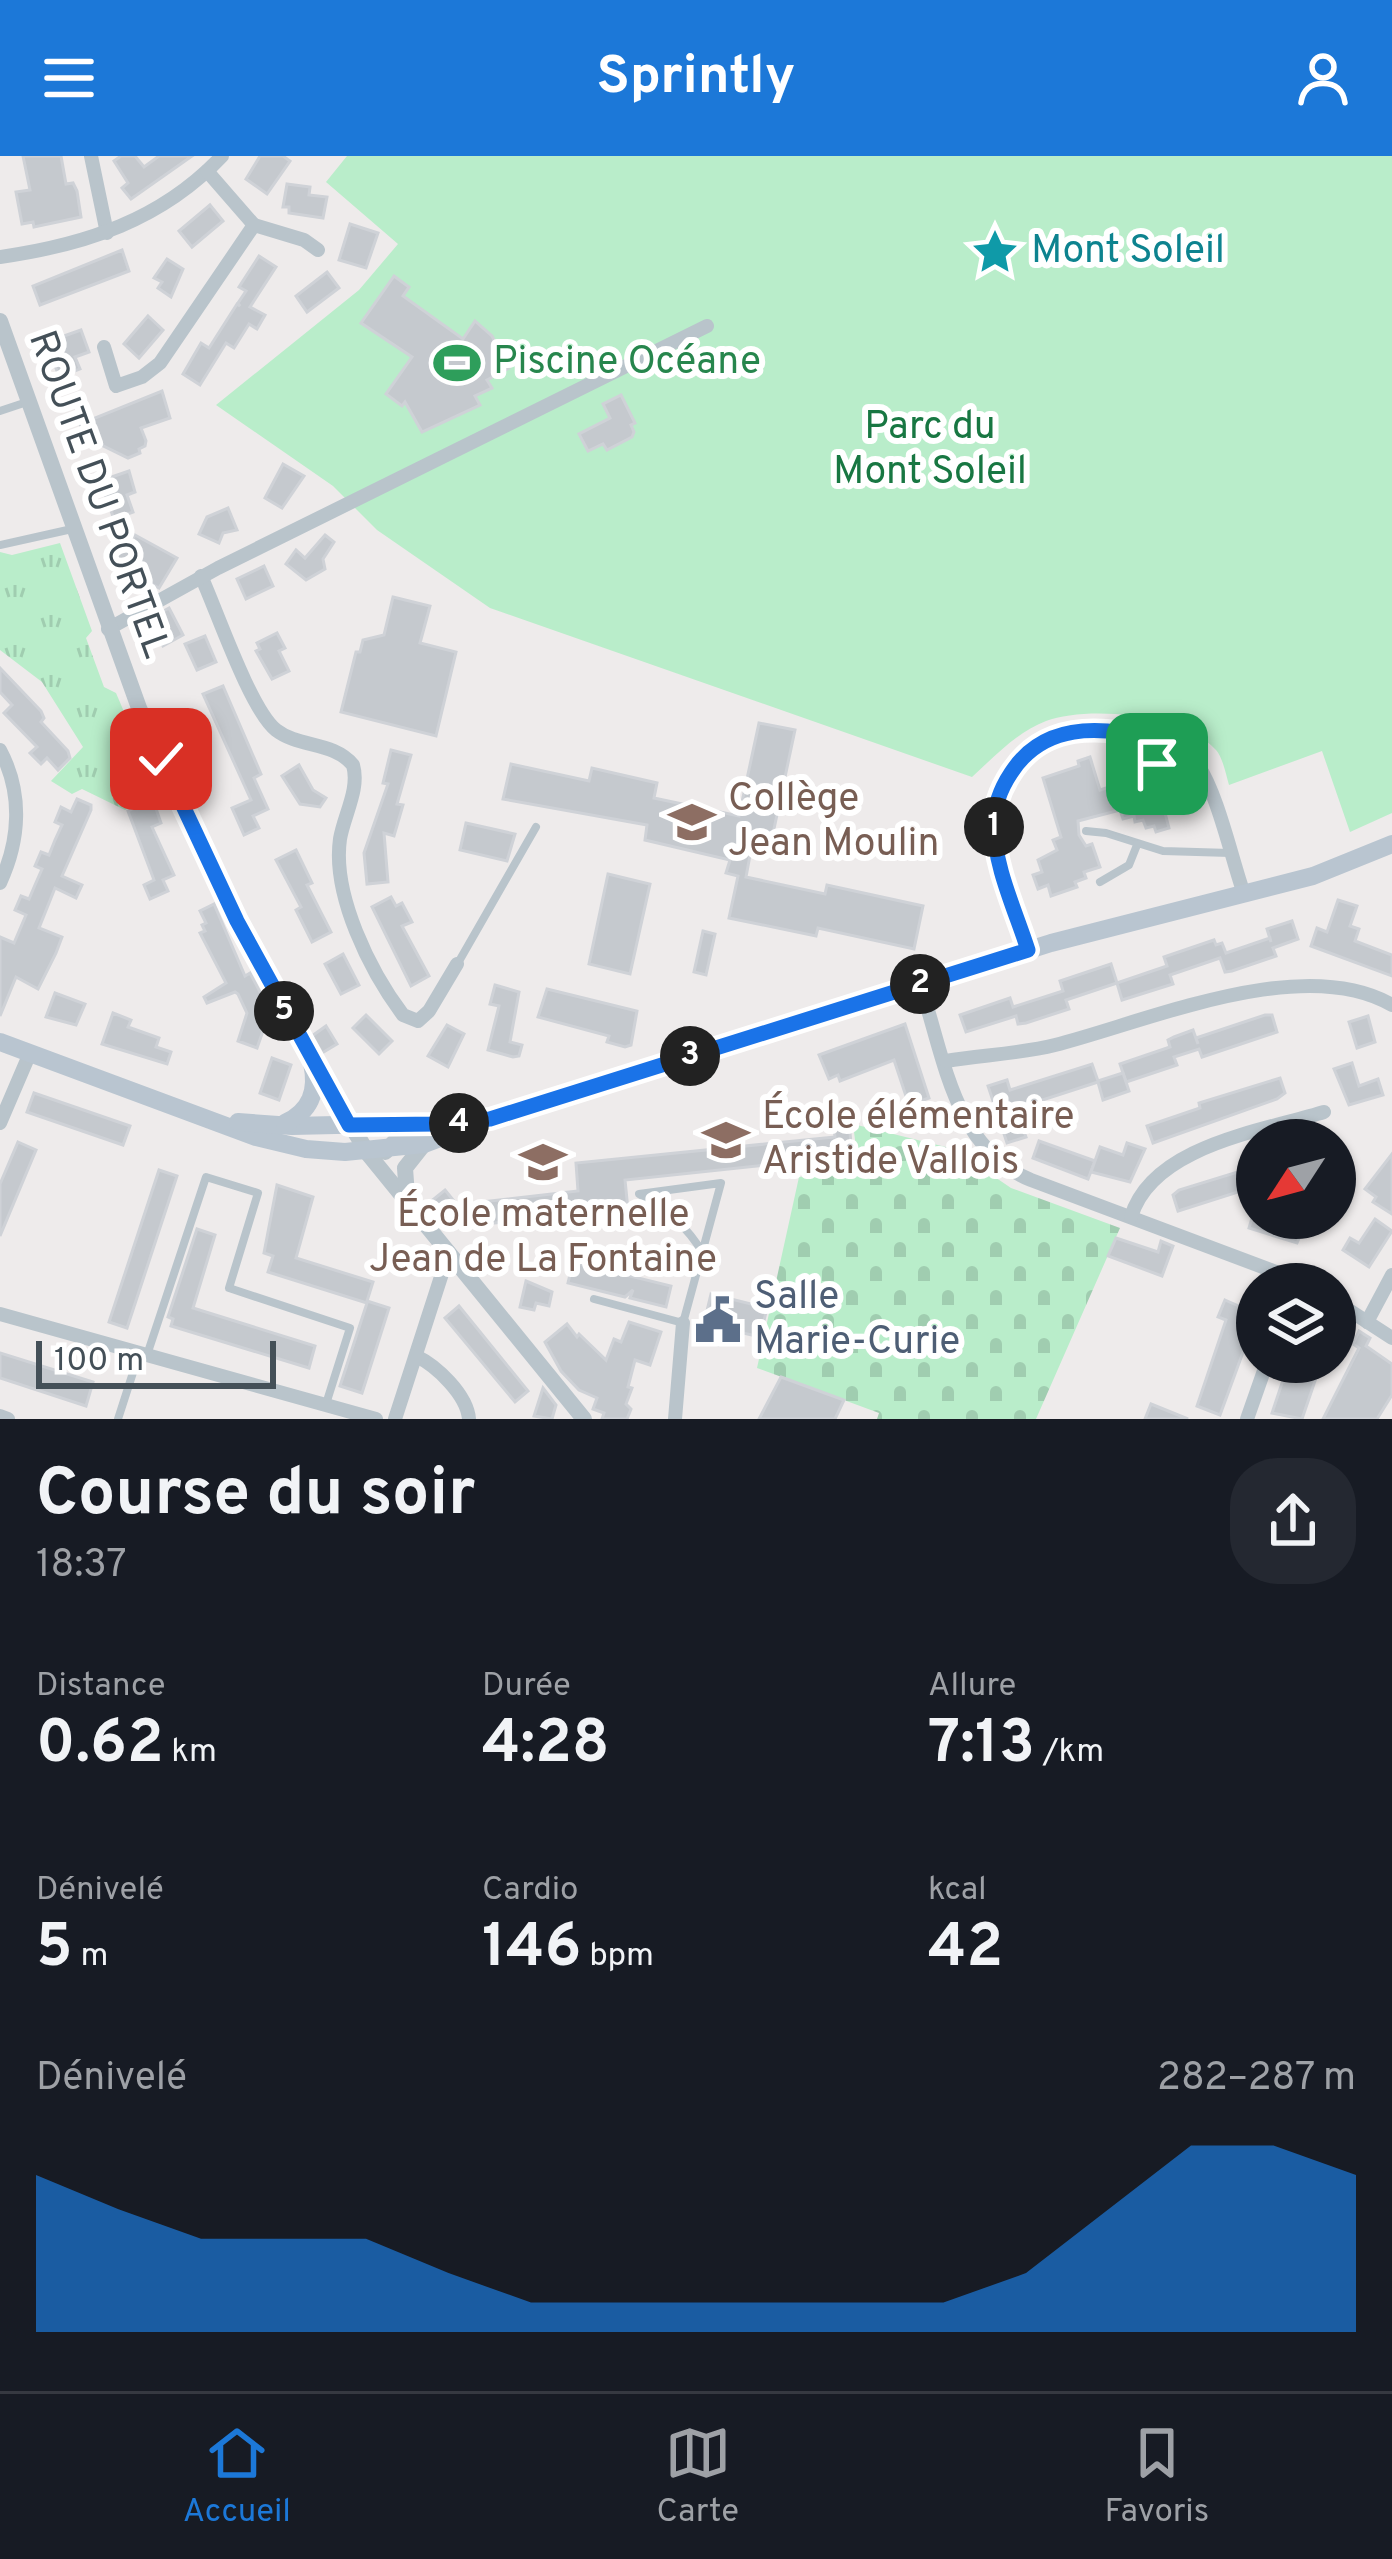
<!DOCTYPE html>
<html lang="fr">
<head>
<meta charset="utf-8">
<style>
	body { margin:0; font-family:Overpass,sans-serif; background:#242831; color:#f1f3f6; height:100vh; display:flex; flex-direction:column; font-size:45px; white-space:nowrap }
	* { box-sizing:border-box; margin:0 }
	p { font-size:39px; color:#9ea1a6 }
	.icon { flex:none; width:66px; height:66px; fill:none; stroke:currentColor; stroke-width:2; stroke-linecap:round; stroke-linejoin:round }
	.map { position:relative; height:1263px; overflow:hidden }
	.panel { display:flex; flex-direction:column; background:#171b24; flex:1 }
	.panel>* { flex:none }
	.needle { width:78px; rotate:234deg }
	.tools { position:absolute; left:1236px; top:963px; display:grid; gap:24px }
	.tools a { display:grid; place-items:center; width:120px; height:120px; border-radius:50%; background:#171b24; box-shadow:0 3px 9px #0004; font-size:60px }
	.scale { position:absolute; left:36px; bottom:30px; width:240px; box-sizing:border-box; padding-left:12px; border:6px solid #445058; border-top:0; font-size:33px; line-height:42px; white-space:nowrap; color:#445058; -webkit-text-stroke:9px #fff; paint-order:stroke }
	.pin { position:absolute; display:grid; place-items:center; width:102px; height:102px; color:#fff; margin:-51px; border-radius:24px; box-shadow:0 6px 18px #0006 }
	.km { position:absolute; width:60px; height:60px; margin:-30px; border-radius:50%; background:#222; color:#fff; font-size:33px; line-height:60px; text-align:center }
	.round { display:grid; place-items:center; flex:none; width:126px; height:126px; border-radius:48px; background:#242831 }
	.summary { display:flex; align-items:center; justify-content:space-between; height:204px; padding:0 36px }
	h1 { font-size:66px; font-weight:700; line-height:90px }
	.stats { display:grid; grid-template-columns:repeat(3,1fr); gap:18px; height:204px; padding:12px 36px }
	.stats div { display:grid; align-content:center }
	.stats b { font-size:60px; font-weight:700 }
	.stats small { font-size:33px; font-weight:400 }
	.stats p { font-size:33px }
	.chart { height:336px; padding:24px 36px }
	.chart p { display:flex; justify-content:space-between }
	.chart svg { width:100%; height:216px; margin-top:12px; fill:#1c78d8; opacity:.7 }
	header { display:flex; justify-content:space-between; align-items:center; height:156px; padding:0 36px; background:#1c78d8; color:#fff; font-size:54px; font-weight:700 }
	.dock { display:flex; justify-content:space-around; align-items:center; height:168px; border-top:3px solid #363941; background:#171b24; font-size:33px; color:#9ea1a6 }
	.dock a { display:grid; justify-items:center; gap:6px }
	.dock .selected { color:#1c78d8 }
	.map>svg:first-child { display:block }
	.grass { fill:url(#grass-tufts) }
	.cemetery { fill:url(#cemetery-stones) }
	.park { fill:#b9edca }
	.building { fill:#c5c9ce; stroke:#cfd2d7; stroke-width:3 }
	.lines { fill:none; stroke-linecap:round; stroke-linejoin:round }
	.service { stroke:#b9c4cb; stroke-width:8 }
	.minor { stroke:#b9c4cb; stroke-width:14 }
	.tertiary { stroke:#b9c4cb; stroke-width:16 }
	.secondary { stroke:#b9c5d0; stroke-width:18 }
	.route-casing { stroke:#fff; stroke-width:24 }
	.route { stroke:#1a73e8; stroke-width:15 }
	.labels { text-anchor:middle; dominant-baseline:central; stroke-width:12; stroke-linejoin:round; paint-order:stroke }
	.culture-label { font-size:39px; fill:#0d838f; stroke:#fff; text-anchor:start }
	.leisure-label { font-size:39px; fill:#27864d; stroke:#fff; text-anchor:start }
	.park-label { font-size:39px; fill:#187742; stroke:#fff }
	.street-label { font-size:39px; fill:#445058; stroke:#fff }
	.education-label { font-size:39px; fill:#785e54; stroke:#fff; text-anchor:start }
	.service-label { font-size:39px; fill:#4e5e75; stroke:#fff; text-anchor:start }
</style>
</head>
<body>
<header><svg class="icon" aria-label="menu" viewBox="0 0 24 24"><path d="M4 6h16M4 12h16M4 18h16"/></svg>Sprintly<svg class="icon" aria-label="person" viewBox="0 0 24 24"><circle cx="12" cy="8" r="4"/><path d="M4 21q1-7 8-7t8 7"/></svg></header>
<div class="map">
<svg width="1392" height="1263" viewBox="0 0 1392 1263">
	<defs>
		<pattern id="grass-tufts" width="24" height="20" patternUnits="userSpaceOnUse" patternTransform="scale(3)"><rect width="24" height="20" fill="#b9edca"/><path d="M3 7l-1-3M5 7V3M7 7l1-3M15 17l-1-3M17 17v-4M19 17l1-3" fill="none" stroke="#a0cdb0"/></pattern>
		<pattern id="cemetery-stones" width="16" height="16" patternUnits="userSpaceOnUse" patternTransform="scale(3)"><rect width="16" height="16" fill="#b9edca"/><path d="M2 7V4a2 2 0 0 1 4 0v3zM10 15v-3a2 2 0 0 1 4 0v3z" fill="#a0cdb0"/></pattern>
	</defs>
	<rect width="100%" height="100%" fill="#eeebeb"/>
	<path class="grass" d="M60,387L92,475L86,482L104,531L116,537L159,638L125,654L82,633L72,638L51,625L83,591L42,526L0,494V396L12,399Z"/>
	<path class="cemetery" d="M853,968L970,997L986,1015L1011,1032L1120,1072L1036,1263H877L879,1257L757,1212L799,1021L859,1015Z"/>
	<path class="park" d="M347,0H1392V657L1350,676L1322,595L1229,629C1226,619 1223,602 1216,594C1186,558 1088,549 1046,565C1017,576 995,600 972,621L490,452L377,374L333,330L216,249L359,134L398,88L326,26Z"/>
	<g class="building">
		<path d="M23,0H61L66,28L73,27L77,35L81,61L34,71L33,66L22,68L16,36L30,34Z"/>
		<path d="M121,0H135L144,11L159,0H192L131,43L122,32L128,27L114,5Z"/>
		<path d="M260,0H283L290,5L267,38L246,23Z"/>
		<path d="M287,28L310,31L309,39L327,41L323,62L289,57V51H283Z"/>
		<path d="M210,49L223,65L192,91L179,75Z"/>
		<path d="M350,68L378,77L366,112L339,104Z"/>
		<path d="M122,94L129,115L40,149L33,130Z"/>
		<path d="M259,100L276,111L250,151L265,159L257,173L249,168L234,192L226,187L200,229L183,218L201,187L209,192L237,148L240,150L238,147L246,135L239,131Z"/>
		<path d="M167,103L183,113L171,141L158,132L162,126L154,122Z"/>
		<path d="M327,116L339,132L307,156L296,140Z"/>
		<path d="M394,120L409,131L403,140L463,183L475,165L492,180L509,212L487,224L492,232L475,240L480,249L422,276L405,246L402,250L386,238L412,201L361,167Z"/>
		<path d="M148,160L163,174L139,202L124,188Z"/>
		<path d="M81,174L89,196L75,201L80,213L59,221L47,186Z"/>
		<path d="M162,235L170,262L141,272L146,285L145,290L139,293L140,297L128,302L95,286L87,289L80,268Z"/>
		<path d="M621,239L635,267L631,269L634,276L632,281L607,294L603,288L588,295L579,278L610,262L603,248Z"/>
		<path d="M283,308L304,320L282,352L265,342Z"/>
		<path d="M129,315L135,336L127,339L133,356L114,363L100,325Z"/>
		<path d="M228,352L237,374L223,377L219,387L199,378L207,361Z"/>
		<path d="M135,379L177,402L159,432L127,415L124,405L116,401L113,393L131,386Z"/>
		<path d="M325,379L334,386L323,403L325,413L306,424L286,408L296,394L305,402Z"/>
		<path d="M264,410L273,430L246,443L237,423Z"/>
		<path d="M393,441L430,450L420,487L456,496L436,580L341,556L356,496H360L363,484L384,479Z"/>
		<path d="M169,452L183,479L163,490L151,462Z"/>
		<path d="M277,477L285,492L279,495L289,515L272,523L256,495L260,493L257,487Z"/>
		<path d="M205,480L216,506L197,514L185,488Z"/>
		<path d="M0,512L41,555L44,562L41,566L68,595L70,602L58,614L47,602L41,608L30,597L37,591L4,557L12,549L0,536Z"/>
		<path d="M223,530L261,618L254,622L268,653L253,660L259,672L244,679L232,652L251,644L203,538Z"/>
		<path d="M759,567L795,574L771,687L753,683L746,721L825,738L827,729L923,750L914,793L818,772L816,780L729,762L738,720L726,717L730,704L645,684L647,669L503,643L511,608L589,625L592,612L657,627L654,642L739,660Z"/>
		<path d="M391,594L411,599L397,648L403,649L394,680L384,677L388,726L367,728L364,697L388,628L383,627Z"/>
		<path d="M1090,601L1100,634L1143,620L1144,626L1154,623L1156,628L1172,623L1180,648L1165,657L1169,672L1156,676L1154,670L1146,672L1143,664L1135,666L1134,660L1123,663L1120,654L1078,665L1079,679L1086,690L1092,688L1100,711L1084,716L1086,722L1075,726L1077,731L1051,740L1048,729L1038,733L1033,719L1042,716L1038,704L1057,694L1053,684L1061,681L1043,622L1079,610L1078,605Z"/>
		<path d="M299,609L313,634L326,642L320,651L300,648L282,620Z"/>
		<path d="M77,643L91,649V654L62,720L82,729L76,742L55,732L39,772L62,781L56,797L38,833L16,821L0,860V781L14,787L26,759L15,754L21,740L29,743L35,729L42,713L35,710L41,696L49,699L55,684L62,669L55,666L61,651L71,656Z"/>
		<path d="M153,644L161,667L152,671L174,719L163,724L168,735L150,743L144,729L154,724L128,655Z"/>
		<path d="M466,667L515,678L507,705L460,694Z"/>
		<path d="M296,694L312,727L307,729L331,776L312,786L296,754L301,751L276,704Z"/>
		<path d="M608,718L650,728L630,818L589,808Z"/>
		<path d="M391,741L396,750L402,747L412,766L402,770L429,820L411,830L372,751Z"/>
		<path d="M1338,744L1357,750L1350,770L1359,773L1355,785L1392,799V820L1311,790L1317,772L1327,776Z"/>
		<path d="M214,748L245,820L250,817L270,855L257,892L238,885L247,857L238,838L235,836L207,847L204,841L226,827L200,777L205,775L202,769L206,767L200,755Z"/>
		<path d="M1292,765L1298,783L1273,792L1276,800L1232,815L1225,816L1220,802L1170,819L1173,828L1122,844L1117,827L1066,844L1069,853L1026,867L1018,868L1016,860L966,876L960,859L1010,842L1013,851L1063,835L1060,825L1111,808L1117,827L1167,810L1164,801L1214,784L1216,789L1222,787L1226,797L1270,782L1271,786L1267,773Z"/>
		<path d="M703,775L715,778L706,819L694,816Z"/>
		<path d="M343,798L359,829L341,838L325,808Z"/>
		<path d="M495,829L519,836L510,886L522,889L519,900L513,901L488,894L499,850L490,848Z"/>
		<path d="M547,833L637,855L631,889L625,891L607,886L609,880L538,861Z"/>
		<path d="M55,837L85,848L76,869L46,861Z"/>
		<path d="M113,857L131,864L128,871L159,882L156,891L171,896L167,908L102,888Z"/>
		<path d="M366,859L392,885L379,898L353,872Z"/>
		<path d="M1265,859H1272L1277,876L1202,901L1199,893L1174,901L1177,909L1126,926L1120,908L1170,891L1168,884L1174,881L1193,874L1198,888L1196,882Z"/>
		<path d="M1368,860L1375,886L1357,892L1349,866Z"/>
		<path d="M905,868L929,942L909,949L894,904L840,925L838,919L829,923L819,899Z"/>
		<path d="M447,869L464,878L448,911L428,900Z"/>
		<path d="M326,870L337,888L322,897L312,880Z"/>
		<path d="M272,902L291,909L279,944L260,937Z"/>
		<path d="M1352,907L1359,930L1378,923L1383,939L1349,949L1334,913Z"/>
		<path d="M1092,908L1098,925L1123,917L1129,935L1103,944L1098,926L1030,948L1032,958L1019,962L1026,981L1007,987L988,930L1007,924L1010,934Z"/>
		<path d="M1280,922L1285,937L1277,943L1153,987L1147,970L1200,952L1199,947Z"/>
		<path d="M34,937L130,970L123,989L27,956Z"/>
		<path d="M833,963L849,966L853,1009L834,1011L833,1002L625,1024L628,1054L483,1068L481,1046L578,1035L576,1007L835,981Z"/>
		<path d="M1039,985L1095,1005L1088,1023L1033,1002Z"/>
		<path d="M18,986L36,994L0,1080V1028Z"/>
		<path d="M1127,987L1145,993L1130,1026L1091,1016L1100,991L1123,999Z"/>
		<path d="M1392,998V1058L1373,1046L1376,1041L1365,1033Z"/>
		<path d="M1257,1010V1030L1178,1055L1173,1039L1179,1034Z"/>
		<path d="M159,1014L177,1020L127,1172L109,1166Z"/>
		<path d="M277,1029L313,1041L296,1102L373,1126L367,1145L389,1152L362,1237L340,1230L367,1147L268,1116L273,1100L264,1097Z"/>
		<path d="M445,1034L458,1050L443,1063L429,1047Z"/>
		<path d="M1252,1062H1276L1303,1073L1297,1087L1249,1072Z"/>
		<path d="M1375,1063L1392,1075L1369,1111L1343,1094L1350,1082L1359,1087Z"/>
		<path d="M197,1073L215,1079L193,1152L315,1190L309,1212L171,1170L173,1163L168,1161Z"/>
		<path d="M1116,1082L1158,1096L1161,1085L1173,1090L1162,1120L1108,1100Z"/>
		<path d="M573,1106L671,1130L666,1151L630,1142L633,1134L625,1141L568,1127Z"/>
		<path d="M526,1125L552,1136L549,1150L536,1147L534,1154L520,1151Z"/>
		<path d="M711,1138L767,1152L760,1181L722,1172L718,1189L700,1184Z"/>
		<path d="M1225,1144L1257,1158L1220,1259L1197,1250L1226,1164L1218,1161Z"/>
		<path d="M459,1150L528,1235L515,1246L445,1162Z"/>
		<path d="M629,1166L661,1176L650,1209L635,1204L628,1231L632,1232L626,1248L631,1253L627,1263H602L604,1257L593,1253L597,1242L579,1234L561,1215L545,1186L567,1168L577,1181L579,1178L606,1204L614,1183L621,1186Z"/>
		<path d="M1359,1175L1370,1182L1366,1190L1392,1208V1239L1377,1263H1323L1359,1192L1353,1188Z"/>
		<path d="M0,1197L93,1226L86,1250L0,1222Z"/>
		<path d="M1289,1206H1310L1305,1218L1316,1222L1302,1263L1272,1257Z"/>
		<path d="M781,1221L844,1244L835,1263H759Z"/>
		<path d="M543,1232L556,1249L552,1263L534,1260Z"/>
		<path d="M1151,1248L1188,1263H1145Z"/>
	</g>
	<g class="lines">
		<g class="service">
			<path d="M0,255L27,246"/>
			<path d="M0,389L72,373"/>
			<path d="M1151,584L1161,612L1169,614L1192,606"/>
			<path d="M1086,675L1106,677L1163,695L1230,697"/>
			<path d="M1100,726L1129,709L1137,689"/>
			<path d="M458,807L536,671"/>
			<path d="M594,1143L683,1167L721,1027L639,1038C665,1052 687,1070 702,1096"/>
			<path d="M147,1199L206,1021L258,1037L229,1132L350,1172L326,1248"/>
			<path d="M118,1263L139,1198"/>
		</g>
		<g class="minor">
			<path d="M91,0L107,77"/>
			<path d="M254,69L304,84L318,94"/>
			<path d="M0,101C85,89 162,64 222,0"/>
			<path d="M104,191L116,230L142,221L160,207L254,69L207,15"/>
			<path d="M201,420C217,455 250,553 276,574C299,592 333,585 353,609C360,633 344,659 340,683C332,739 370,815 403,859L418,865L429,855L457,808"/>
			<path d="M108,473L218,412L707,170"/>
			<path d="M0,594C23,637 20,684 0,727"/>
			<path d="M1028,794C1016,758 989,698 994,661C1005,580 1073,565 1141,580C1160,584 1185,591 1197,608C1217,635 1232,704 1244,738"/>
			<path d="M920,828C944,899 953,992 1031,1024L1308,1128"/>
			<path d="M946,905C982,899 1019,898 1055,889C1149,865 1303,797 1392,849"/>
			<path d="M0,967L30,897"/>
			<path d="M1131,1061C1152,990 1262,975 1324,956"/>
			<path d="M1335,1145L1392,1182"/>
			<path d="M0,1158L376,1263"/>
			<path d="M1367,1166L1392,1119"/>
			<path d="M416,1200C437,1210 467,1239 469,1263"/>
			<path d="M0,1260L8,1263"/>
			<path d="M395,1263L449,1096"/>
			<path d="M675,1263L683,1167"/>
			<path d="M1247,1263L1267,1206"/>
		</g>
		<g class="tertiary">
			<path d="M0,165L139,552L204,699L301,887L369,999L584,1263"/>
			<path d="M385,996L398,982L442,973"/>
			<path d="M407,1040L405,1012L424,988"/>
		</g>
		<g class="secondary">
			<path d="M0,886L256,981L306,993L345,996L424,988L490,963L1051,787L1313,720L1392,688"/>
			<path d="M238,966L292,970L468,966"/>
			<path d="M285,967C311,955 318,934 312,907"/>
		</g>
	</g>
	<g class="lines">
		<defs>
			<path id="route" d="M161,603L237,765L349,969L438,968L490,963L1028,794C1016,756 994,710 994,669C994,651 1001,632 1011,617C1043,567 1099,569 1151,583L1157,608"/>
		</defs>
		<use href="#route" class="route-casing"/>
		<use href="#route" class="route"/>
	</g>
	<defs>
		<symbol id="sight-bare" viewBox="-9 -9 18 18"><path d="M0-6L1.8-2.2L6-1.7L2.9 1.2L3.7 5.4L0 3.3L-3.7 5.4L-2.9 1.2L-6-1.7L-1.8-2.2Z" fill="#0f9aa8" stroke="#fff" stroke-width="2.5" paint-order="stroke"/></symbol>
		<symbol id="stadium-bare" viewBox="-9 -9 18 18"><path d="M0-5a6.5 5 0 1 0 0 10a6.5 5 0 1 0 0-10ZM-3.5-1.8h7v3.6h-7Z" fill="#2e9e5b" stroke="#fff" stroke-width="2.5" paint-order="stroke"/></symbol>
		<symbol id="school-bare" viewBox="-9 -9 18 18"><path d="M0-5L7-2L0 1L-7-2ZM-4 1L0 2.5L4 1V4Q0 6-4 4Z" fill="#8d6e63" stroke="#fff" stroke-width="2.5" paint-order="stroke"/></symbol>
		<symbol id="civic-bare" viewBox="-9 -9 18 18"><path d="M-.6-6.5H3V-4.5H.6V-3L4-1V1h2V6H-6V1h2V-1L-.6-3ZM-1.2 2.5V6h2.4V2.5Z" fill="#5c6f8a" stroke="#fff" stroke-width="2.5" paint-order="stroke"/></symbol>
	</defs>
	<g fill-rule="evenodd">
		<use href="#sight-bare" x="962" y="63" width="66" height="66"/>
		<use href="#stadium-bare" x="424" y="174" width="66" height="66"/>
		<use href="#school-bare" x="659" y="633" width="66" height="66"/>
		<use href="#school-bare" x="693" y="951" width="66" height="66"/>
		<use href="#school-bare" x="510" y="973" width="66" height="66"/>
		<use href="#civic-bare" x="685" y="1131" width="66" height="66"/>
	</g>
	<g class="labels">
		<g class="culture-label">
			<text x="1031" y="96">Mont Soleil</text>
		</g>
		<g class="leisure-label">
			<text x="493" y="207">Piscine Océane</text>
		</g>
		<g class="park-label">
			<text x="930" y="272">Parc du<tspan x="930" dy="45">Mont Soleil</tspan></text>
		</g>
		<g class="street-label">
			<text transform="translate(97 339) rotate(70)">ROUTE DU PORTEL</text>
		</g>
		<g class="education-label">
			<text x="728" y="644">Collège<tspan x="728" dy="45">Jean Moulin</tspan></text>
			<text x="762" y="962">École élémentaire<tspan x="762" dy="45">Aristide Vallois</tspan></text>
			<text x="543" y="1060" text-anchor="middle">École maternelle<tspan x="543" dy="45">Jean de La Fontaine</tspan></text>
		</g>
		<g class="service-label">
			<text x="754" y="1142">Salle<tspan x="754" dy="45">Marie-Curie</tspan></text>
		</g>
	</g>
</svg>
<div class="tools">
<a><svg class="needle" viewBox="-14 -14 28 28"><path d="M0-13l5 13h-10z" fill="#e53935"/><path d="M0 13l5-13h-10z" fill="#9ea1a6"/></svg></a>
<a><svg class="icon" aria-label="layers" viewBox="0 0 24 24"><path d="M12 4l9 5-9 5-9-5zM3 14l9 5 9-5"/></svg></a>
</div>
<div class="scale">100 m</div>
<div class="pin" style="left:1157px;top:608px;background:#1e9e55"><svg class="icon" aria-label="arrive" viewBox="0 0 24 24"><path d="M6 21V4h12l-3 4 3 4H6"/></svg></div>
<div class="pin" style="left:161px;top:603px;background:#d93025"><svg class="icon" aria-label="check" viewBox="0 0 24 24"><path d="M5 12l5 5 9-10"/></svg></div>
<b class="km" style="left:994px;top:671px">1</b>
<b class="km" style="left:920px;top:828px">2</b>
<b class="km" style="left:690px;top:900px">3</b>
<b class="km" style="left:459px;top:967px">4</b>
<b class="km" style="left:284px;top:855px">5</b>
</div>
<section class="panel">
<div class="summary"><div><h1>Course du soir</h1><p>18:37</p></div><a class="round"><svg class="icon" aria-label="share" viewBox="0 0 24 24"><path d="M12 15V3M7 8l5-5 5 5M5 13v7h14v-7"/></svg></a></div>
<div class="stats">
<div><p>Distance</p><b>0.62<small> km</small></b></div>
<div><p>Durée</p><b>4:28</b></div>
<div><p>Allure</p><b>7:13<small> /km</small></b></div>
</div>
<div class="stats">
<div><p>Dénivelé</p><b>5<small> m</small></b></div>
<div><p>Cardio</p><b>146<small> bpm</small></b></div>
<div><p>kcal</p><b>42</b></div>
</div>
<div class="chart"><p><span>Dénivelé</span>282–287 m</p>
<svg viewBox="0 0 160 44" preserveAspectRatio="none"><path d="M0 44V12L10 19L20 25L30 25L40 25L50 32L60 38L70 38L80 38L90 38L100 38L110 38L120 32L130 19L140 6L150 6L160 12V44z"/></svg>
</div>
</section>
<nav class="dock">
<a class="selected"><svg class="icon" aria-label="home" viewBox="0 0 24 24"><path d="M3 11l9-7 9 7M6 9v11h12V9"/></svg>Accueil</a>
<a><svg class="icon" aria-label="map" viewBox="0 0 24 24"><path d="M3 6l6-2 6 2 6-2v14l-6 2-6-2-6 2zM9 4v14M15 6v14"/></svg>Carte</a>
<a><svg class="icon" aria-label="saved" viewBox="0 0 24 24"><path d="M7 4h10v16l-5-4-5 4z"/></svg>Favoris</a>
</nav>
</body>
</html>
